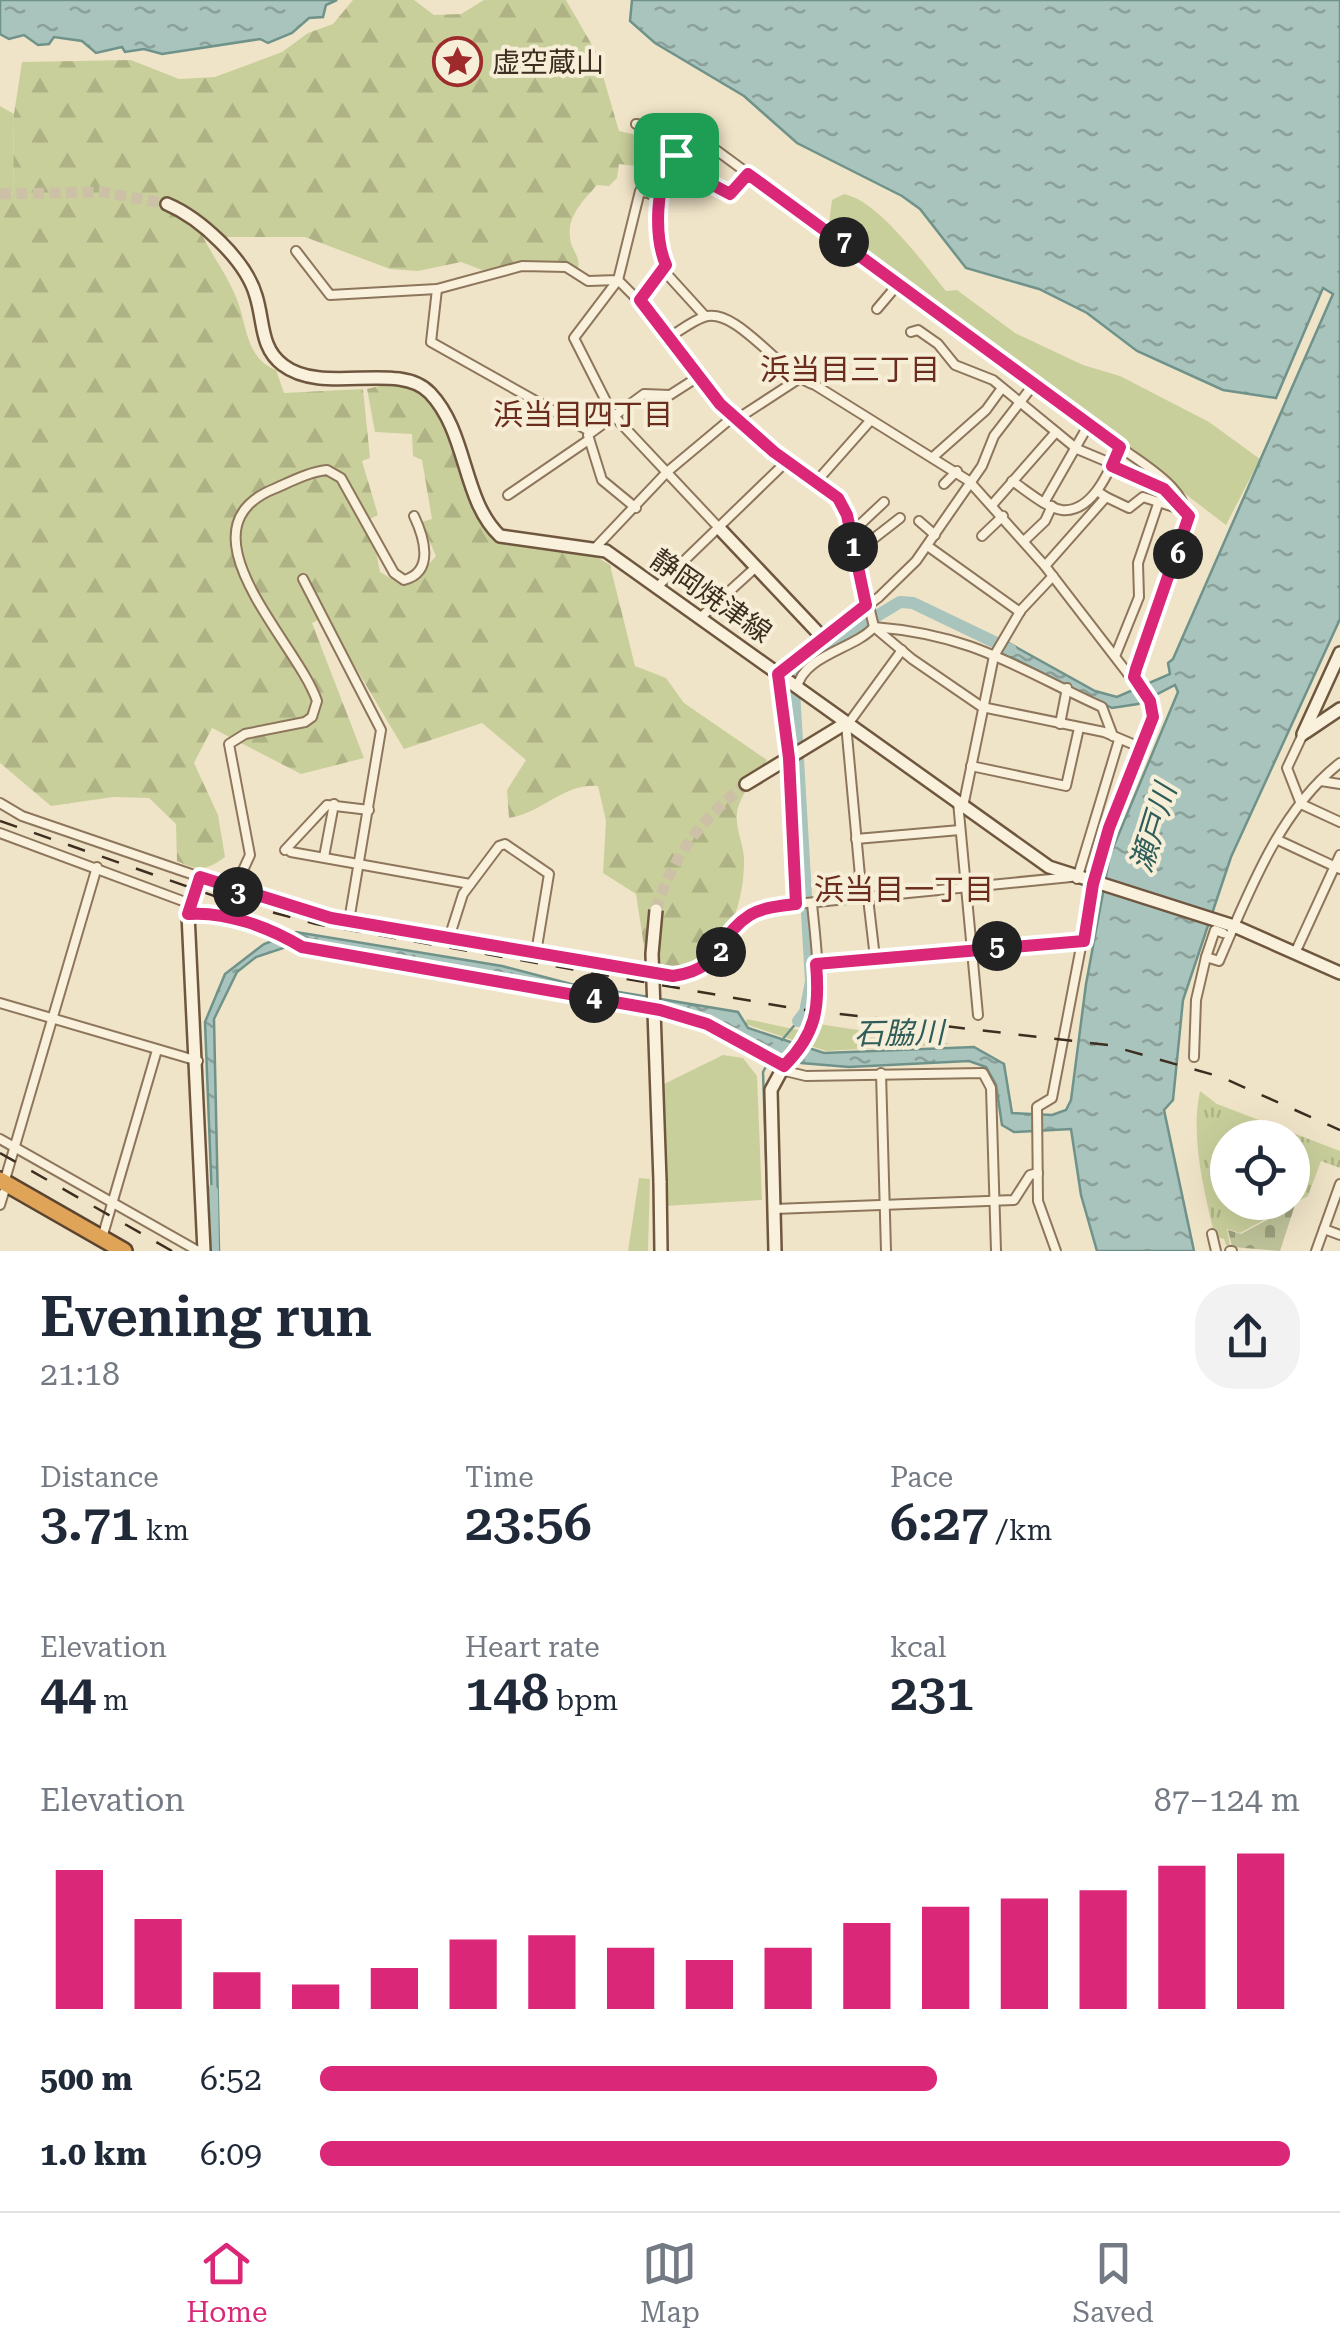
<!DOCTYPE html>
<html lang="en">
<head>
<meta charset="utf-8">
<style>
	body { margin:0; font-family:"Roboto Serif","Noto Sans JP",serif; background:#f2f2f3; color:#1f2937; height:100vh; display:flex; flex-direction:column; font-size:38px; white-space:nowrap }
	* { box-sizing:border-box; margin:0 }
	p { font-size:32px; color:#747a83 }
	.icon { flex:none; width:55px; height:55px; fill:none; stroke:currentColor; stroke-width:2; stroke-linecap:round; stroke-linejoin:round }
	.map { position:relative; height:1251px; overflow:hidden }
	.sheet { display:flex; flex-direction:column; background:#fff; flex:1 }
	.sheet>* { flex:none }
	.buttons { position:absolute; left:1210px; top:1120px; display:grid; gap:20px }
	.buttons a { display:grid; place-items:center; width:100px; height:100px; border-radius:50%; background:#fff; box-shadow:0 10px 40px #0002; font-size:50px }
	.pin { position:absolute; display:grid; place-items:center; width:85px; height:85px; color:#fff; margin:-42px; border-radius:20px; box-shadow:0 5px 15px #0006 }
	.km { position:absolute; width:50px; height:50px; margin:-25px; border-radius:50%; background:#222; color:#fff; font-size:28px; line-height:50px; text-align:center }
	.round { display:grid; place-items:center; flex:none; width:105px; height:105px; border-radius:40px; background:#f2f2f3 }
	.overview { display:flex; align-items:center; justify-content:space-between; height:170px; padding:0 40px }
	h1 { font-size:55px; font-weight:600; line-height:75px }
	.metrics { display:grid; grid-template-columns:repeat(3,1fr); gap:15px; height:170px; padding:10px 40px }
	.metrics div { display:grid; align-content:center }
	.metrics b { font-size:50px; font-weight:600 }
	.metrics small { font-size:28px; font-weight:400 }
	.metrics p { font-size:28px }
	.chart { height:280px; padding:20px 40px }
	.chart p { display:flex; justify-content:space-between }
	.chart svg { width:100%; height:180px; margin-top:10px; stroke:#db2777; stroke-width:6 }
	ul { padding:0 40px; list-style:none; font-size:32px }
	li { display:grid; grid-template-columns:160px 120px 1fr; align-items:center; height:75px }
	li i { height:25px; border-radius:12px; background:#db2777 }
	.tab-bar { display:flex; justify-content:space-around; align-items:center; height:140px; border-top:2px solid #e0e1e3; background:#fff; font-size:28px; color:#747a83 }
	.tab-bar a { display:grid; justify-items:center; gap:5px }
	.tab-bar .active { color:#db2777 }
	.map>svg:first-child { display:block }
	.grass { fill:#c9cf9b }
	.forest { fill:url(#forest-firs) }
	.cemetery { fill:url(#cemetery-stones) }
	.park { fill:url(#park-tufts); fill-rule:evenodd }
	.water { fill:url(#water-ripples); stroke:#6f938a; stroke-width:2.5 }
	.lines { fill:none; stroke-linecap:round; stroke-linejoin:round }
	.stream { stroke:#6f938a; stroke-width:2.5 }
	.river { stroke:#a9c4bc; stroke-width:12 }
	.secondary-tunnel { stroke:#ccc0a6; stroke-width:11; stroke-dasharray:11 5.5; stroke-linecap:butt }
	.street-casing { stroke:#8d765c; stroke-width:12 }
	.secondary-casing { stroke:#6f573f; stroke-width:16 }
	.highway-casing { stroke:#5b4430; stroke-width:20 }
	.street { stroke:#faf1dc; stroke-width:8 }
	.secondary { stroke:#faf1dc; stroke-width:11 }
	.highway { stroke:#e0a458; stroke-width:15 }
	.rail { stroke:#3d2e20; stroke-width:2.5; stroke-dasharray:18 18; stroke-linecap:butt }
	.secondary-bridge-casing { stroke:#6f573f; stroke-width:16; stroke-linecap:butt }
	.secondary-bridge { stroke:#faf1dc; stroke-width:11 }
	.route-casing { stroke:#fff; stroke-width:20 }
	.route { stroke:#db2777; stroke-width:12 }
	.labels { text-anchor:middle; dominant-baseline:central; stroke-width:8; stroke-linejoin:round; paint-order:stroke }
	.poi-label { font-size:28px; fill:#3d2e20; stroke:#f7eed8; text-anchor:start }
	.street-label { font-size:28px; fill:#3d2e20; stroke:#f7eed8 }
	.neighbourhood-label { font-size:30px; fill:#6b2e1e; stroke:#f7eed8 }
	.water-label { font-size:30px; font-style:italic; fill:#2f5d5a; stroke:#f7eed8 }
</style>
</head>
<body>
<div class="map">
<svg width="1340" height="1251" viewBox="0 0 1340 1251">
	<defs>
		<pattern id="forest-firs" width="22" height="20" patternUnits="userSpaceOnUse" patternTransform="scale(2.5)"><rect width="22" height="20" fill="#c9cf9b"/><path d="M5 1l3.5 6h-7zM16 11l3.5 6h-7z" fill="#aeb285"/></pattern>
		<pattern id="cemetery-stones" width="16" height="16" patternUnits="userSpaceOnUse" patternTransform="scale(2.5)"><rect width="16" height="16" fill="#bfc49a"/><path d="M2 7V4a2 2 0 0 1 4 0v3zM10 15v-3a2 2 0 0 1 4 0v3z" fill="#9ca07d"/></pattern>
		<pattern id="park-tufts" width="24" height="20" patternUnits="userSpaceOnUse" patternTransform="scale(2.5)"><rect width="24" height="20" fill="#c9cf9b"/><path d="M3 7l-1-3M5 7V3M7 7l1-3M15 17l-1-3M17 17v-4M19 17l1-3" fill="none" stroke="#aeb285"/></pattern>
		<pattern id="water-ripples" width="26" height="14" patternUnits="userSpaceOnUse" patternTransform="scale(2.5)"><rect width="26" height="14" fill="#a9c4bc"/><path d="M2 4q2-2 4 0t4 0M15 11q2-2 4 0t4 0" fill="none" stroke="#8ba098"/></pattern>
	</defs>
	<rect width="100%" height="100%" fill="#f0e4c8"/>
	<g class="grass">
		<path d="M0,106L14,114L13,193L0,190Z"/>
		<path d="M844,194C879,201 923,263 946,291L957,290L1015,333L1083,365L1120,376L1209,422L1260,459L1226,525L829,223L832,200Z"/>
		<path d="M747,1019L798,1030L805,1022L951,1044L826,1051L745,1024Z"/>
		<path d="M723,1055L743,1058L757,1076L762,1200L665,1206L662,1085Z"/>
		<path d="M639,1178L650,1179L648,1251H628Z"/>
	</g>
	<path class="forest" d="M353,0H414L434,15L461,14L484,0H566L596,52L619,131L649,138L661,149L660,160L652,168L619,164L617,178L609,186L597,185C584,200 567,216 570,237C571,251 581,255 578,270L551,264L490,273L461,262L418,271L390,269L305,237H203C214,258 230,280 238,302C247,328 247,359 276,370L284,393L363,389L370,458L362,461L378,515L370,519L380,572L402,585L420,574L436,556L421,522L432,519L422,460L413,456L412,434L375,432L367,389L395,382L418,388L450,430L485,529L503,542L590,553L610,565L635,666L666,678L684,703L767,760C758,774 738,797 737,814C735,828 744,845 744,859C745,910 719,981 659,970L645,953L636,894L603,873L606,821L598,786C564,783 542,813 509,818L507,790L526,760L482,723L404,749L325,616L312,623L364,758L301,774L212,728L194,763L218,815L225,857C206,871 198,871 177,861L176,824L149,798L113,797L51,806L0,763V192L13,193L14,114L22,62L131,60L179,79L215,77L282,52L308,33L333,24Z"/>
	<path class="cemetery" d="M1295,1205L1280,1251L1232,1247L1228,1230L1241,1234Z"/>
	<path class="park" d="M1200,1091L1217,1104L1340,1151V1168L1321,1161L1308,1196L1240,1233L1227,1229L1230,1246L1226,1245L1224,1239L1215,1237C1204,1191 1190,1136 1200,1091ZM1228,1138H1292V1202H1228Z"/>
	<g class="water">
		<path d="M0,0H337L326,5L323,17L309,18L292,33L268,43L260,39L162,54L144,49L125,52L122,47L96,53L82,41L54,37L49,44L38,45L24,35L9,39L0,34Z"/>
		<path d="M632,0H1340V619L1231,857L1183,1000L1173,1100L1164,1110L1194,1251H1097L1081,1195L1071,1129L1014,1132L1002,1125L996,1085L986,1067L969,1061L849,1067L801,1063L759,1047L729,1028L662,1008L304,941L256,957L237,972L214,1019L219,1251H214L205,1022L225,974L264,944L296,932L502,966L571,984L738,1012L748,1028L824,1053L974,1047L1004,1064L1012,1113L1052,1115L1066,1110L1071,1100L1086,984L1110,855L1178,692L1175,685L1138,704L1112,708L999,651L1005,641L1095,691L1117,697L1170,674L1168,663L1173,659L1333,294L1323,288L1276,398L1223,390L1137,351L1087,313L1039,289L966,268L920,209L902,196L797,143L744,96L655,43L630,21Z"/>
	</g>
	<g class="lines">
		<g class="stream">
			<path d="M782,1040L798,1021"/>
			<path d="M769,1245L763,1072L775,1051"/>
		</g>
		<g class="river">
			<path d="M798,1021L805,1012L811,982L793,673L801,662L900,602L913,603L1011,650"/>
			<path d="M212,1191L213,1251"/>
		</g>
		<g class="secondary-tunnel">
			<path d="M0,194L103,192L167,204"/>
			<path d="M656,910C672,856 702,819 746,784"/>
		</g>
		<defs>
			<g id="street">
				<path d="M636,124L663,127L712,147L1120,447C1145,466 1192,490 1187,527L1134,676"/>
				<path d="M296,251L330,295L437,289L522,266L566,267L588,281L618,280L640,191L661,197"/>
				<path d="M665,272L705,316"/>
				<path d="M437,289L431,342L591,432"/>
				<path d="M640,299L666,265C653,235 657,183 671,154L696,176L731,194L748,174"/>
				<path d="M877,309L899,283"/>
				<path d="M911,332L918,330L938,344L955,365L993,380L1077,449L1146,478L1174,499L1178,509"/>
				<path d="M669,337C680,331 692,321 704,317C737,306 781,375 815,385L969,481L1045,566L1149,701L1151,725L1109,828L1093,884L1052,1098L1037,1107L1038,1201L1056,1251"/>
				<path d="M737,419L797,380"/>
				<path d="M933,457L986,410L1002,388"/>
				<path d="M1012,481C1026,490 1046,508 1062,510C1093,513 1110,469 1120,447"/>
				<path d="M816,482L870,421"/>
				<path d="M944,484L957,471"/>
				<path d="M508,495L587,441"/>
				<path d="M1106,497L1129,508L1143,497L1177,508"/>
				<path d="M1045,501L1089,424"/>
				<path d="M992,505L1056,432"/>
				<path d="M636,508L602,480L588,435L644,394L670,395L698,377"/>
				<path d="M919,521L935,535"/>
				<path d="M720,529L613,415L574,338L618,280L653,315L719,403L774,452L832,493L847,515L874,627L912,659L982,707L1104,732L1142,748"/>
				<path d="M851,533L884,502"/>
				<path d="M982,536L1003,516"/>
				<path d="M1024,541L1045,521L1052,506"/>
				<path d="M596,547L667,472L734,416"/>
				<path d="M929,547L1020,612"/>
				<path d="M855,553L900,518"/>
				<path d="M1045,566L1106,497L1097,491"/>
				<path d="M303,579L381,730L349,921"/>
				<path d="M656,588L787,461"/>
				<path d="M700,618L756,567"/>
				<path d="M874,627C975,635 1016,668 1102,707L1113,736"/>
				<path d="M1116,654L1139,597L1138,563L1159,501"/>
				<path d="M778,674L879,597L916,561L982,466L994,436L1034,384"/>
				<path d="M797,688C803,655 855,649 874,627"/>
				<path d="M846,724L862,898"/>
				<path d="M848,724L902,650"/>
				<path d="M1060,724L1067,688"/>
				<path d="M1303,734L1287,768L1301,804L1340,822"/>
				<path d="M971,766L1066,786L1079,728"/>
				<path d="M1321,781L1340,784"/>
				<path d="M958,802L978,1015"/>
				<path d="M0,803L22,816L200,877"/>
				<path d="M963,807L994,656L1021,610L1053,576"/>
				<path d="M0,833L188,903"/>
				<path d="M856,839L960,830"/>
				<path d="M1278,840L1340,869"/>
				<path d="M285,850L327,805L369,810"/>
				<path d="M291,852L470,884"/>
				<path d="M324,857L334,804"/>
				<path d="M1077,879L1119,740"/>
				<path d="M234,890L250,855L229,744L245,734L305,722L312,717L317,701C297,642 173,528 276,488C292,481 309,472 327,470L341,478L394,573L404,580C435,572 424,537 414,516"/>
				<path d="M868,898L875,958"/>
				<path d="M796,904L1071,877"/>
				<path d="M188,914C226,911 269,927 302,947L660,1010L707,1023L784,1066C791,1059 801,1051 806,1043C827,1013 815,939 812,903"/>
				<path d="M449,938L463,894L499,846L505,844L549,874L536,953"/>
				<path d="M1295,953L1340,855"/>
				<path d="M1206,957L1215,930L1223,933"/>
				<path d="M817,964L1084,941"/>
				<path d="M0,1003L198,1061"/>
				<path d="M1194,1057L1196,1000L1206,957L1219,961C1248,894 1280,809 1340,763"/>
				<path d="M781,1070L806,1076L983,1073L991,1088L996,1251"/>
				<path d="M881,1073L886,1251"/>
				<path d="M0,1139L198,1251"/>
				<path d="M4,1183L97,867"/>
				<path d="M0,1205L4,1192"/>
				<path d="M774,1209L1014,1200L1030,1175L1038,1173"/>
				<path d="M1324,1229L1340,1235"/>
				<path d="M1212,1234L1216,1251"/>
				<path d="M102,1238L157,1050"/>
				<path d="M1230,1251H1232"/>
				<path d="M1316,1251L1340,1184"/>
			</g>
			<g id="secondary">
				<path d="M167,204C200,218 246,260 256,296C264,321 260,348 283,365C323,396 399,360 430,393C468,433 462,500 500,536L606,551L1049,867L1234,926L1340,973"/>
				<path d="M720,529L823,638"/>
				<path d="M1306,732L1340,709"/>
				<path d="M1303,734L1340,653"/>
				<path d="M746,784L846,723"/>
				<path d="M660,1181L661,1251"/>
				<path d="M204,1251L188,914L200,877L331,918L655,974C728,981 707,942 750,915C763,907 781,906 796,904L791,777L778,674"/>
				<path d="M775,1251L771,1090L784,1066"/>
			</g>
			<path id="highway" d="M0,1180L124,1251"/>
		</defs>
		<use href="#street" class="street-casing"/>
		<use href="#secondary" class="secondary-casing"/>
		<use href="#highway" class="highway-casing"/>
		<use href="#street" class="street"/>
		<use href="#secondary" class="secondary"/>
		<use href="#highway" class="highway"/>
		<g class="rail">
			<path d="M0,821L223,899L316,924L797,1009L1108,1045L1221,1077L1340,1130"/>
			<path d="M0,1153L172,1251"/>
		</g>
		<defs>
			<path id="secondary-bridge" d="M656,910L652,954L660,1181"/>
		</defs>
		<use href="#secondary-bridge" class="secondary-bridge-casing"/>
		<use href="#secondary-bridge" class="secondary-bridge"/>
	</g>
	<g class="lines">
		<defs>
			<path id="route" d="M671,154L696,176L730,194L748,174L1120,447L1112,466L1164,489L1189,516L1136,669L1134,677L1150,701L1153,717L1109,828L1093,884L1084,941L816,964C820,1008 816,1034 784,1066L707,1024L660,1010L302,947C269,927 225,911 188,914L200,877L331,918L673,976C725,969 715,937 750,915C764,907 781,906 796,904L789,758L778,674L866,605L847,515L838,498L774,452L720,404L640,300L666,265C653,235 657,184 671,154Z"/>
		</defs>
		<use href="#route" class="route-casing"/>
		<use href="#route" class="route"/>
	</g>
	<defs>
		<symbol id="sight-ring" viewBox="-11 -11 22 22"><circle r="9.5" fill="#f7eed8" stroke="#9e2a2b" stroke-width="1.5"/><path d="M0-6L1.8-2.2L6-1.7L2.9 1.2L3.7 5.4L0 3.3L-3.7 5.4L-2.9 1.2L-6-1.7L-1.8-2.2Z" fill="#9e2a2b"/></symbol>
	</defs>
	<g fill-rule="evenodd">
		<use href="#sight-ring" x="430" y="34" width="55" height="55"/>
	</g>
	<g class="labels">
		<g class="poi-label">
			<text x="492" y="62">虚空蔵山</text>
		</g>
		<g class="street-label">
			<text transform="translate(711 596) rotate(35)">静岡焼津線</text>
		</g>
		<g class="neighbourhood-label">
			<text x="850" y="369">浜当目三丁目</text>
			<text x="583" y="414">浜当目四丁目</text>
			<text x="904" y="889">浜当目一丁目</text>
		</g>
		<g class="water-label">
			<text transform="translate(1153 828) rotate(-73)">瀬戸川</text>
			<text transform="translate(899 1033) rotate(-1)">石脇川</text>
		</g>
	</g>
</svg>
<div class="buttons">
<a><svg class="icon" aria-label="locate" viewBox="0 0 24 24"><circle cx="12" cy="12" r="6"/><path d="M12 2v4M12 18v4M2 12h4M18 12h4"/></svg></a>
</div>
<div class="pin" style="left:676px;top:155px;background:#1e9e55"><svg class="icon" aria-label="arrive" viewBox="0 0 24 24"><path d="M6 21V4h12l-3 4 3 4H6"/></svg></div>
<b class="km" style="left:853px;top:547px">1</b>
<b class="km" style="left:721px;top:952px">2</b>
<b class="km" style="left:238px;top:892px">3</b>
<b class="km" style="left:594px;top:998px">4</b>
<b class="km" style="left:997px;top:946px">5</b>
<b class="km" style="left:1178px;top:554px">6</b>
<b class="km" style="left:844px;top:242px">7</b>
</div>
<section class="sheet">
<div class="overview"><div><h1>Evening run</h1><p>21:18</p></div><a class="round"><svg class="icon" aria-label="share" viewBox="0 0 24 24"><path d="M12 15V3M7 8l5-5 5 5M5 13v7h14v-7"/></svg></a></div>
<div class="metrics">
<div><p>Distance</p><b>3.71<small> km</small></b></div>
<div><p>Time</p><b>23:56</b></div>
<div><p>Pace</p><b>6:27<small> /km</small></b></div>
</div>
<div class="metrics">
<div><p>Elevation</p><b>44<small> m</small></b></div>
<div><p>Heart rate</p><b>148<small> bpm</small></b></div>
<div><p>kcal</p><b>231</b></div>
</div>
<div class="chart"><p><span>Elevation</span>87–124 m</p>
<svg viewBox="0 0 160 44" preserveAspectRatio="none"><path d="M5 44V10M15 44V22M25 44V35M35 44V38M45 44V34M55 44V27M65 44V26M75 44V29M85 44V32M95 44V29M105 44V23M115 44V19M125 44V17M135 44V15M145 44V9M155 44V6"/></svg>
</div>
<ul>
<li><b>500 m</b>6:52<i style="width:63%"></i></li>
<li><b>1.0 km</b>6:09<i style="width:99%"></i></li>
</ul>
</section>
<nav class="tab-bar">
<a class="active"><svg class="icon" aria-label="home" viewBox="0 0 24 24"><path d="M3 11l9-7 9 7M6 9v11h12V9"/></svg>Home</a>
<a><svg class="icon" aria-label="map" viewBox="0 0 24 24"><path d="M3 6l6-2 6 2 6-2v14l-6 2-6-2-6 2zM9 4v14M15 6v14"/></svg>Map</a>
<a><svg class="icon" aria-label="saved" viewBox="0 0 24 24"><path d="M7 4h10v16l-5-4-5 4z"/></svg>Saved</a>
</nav>
</body>
</html>
